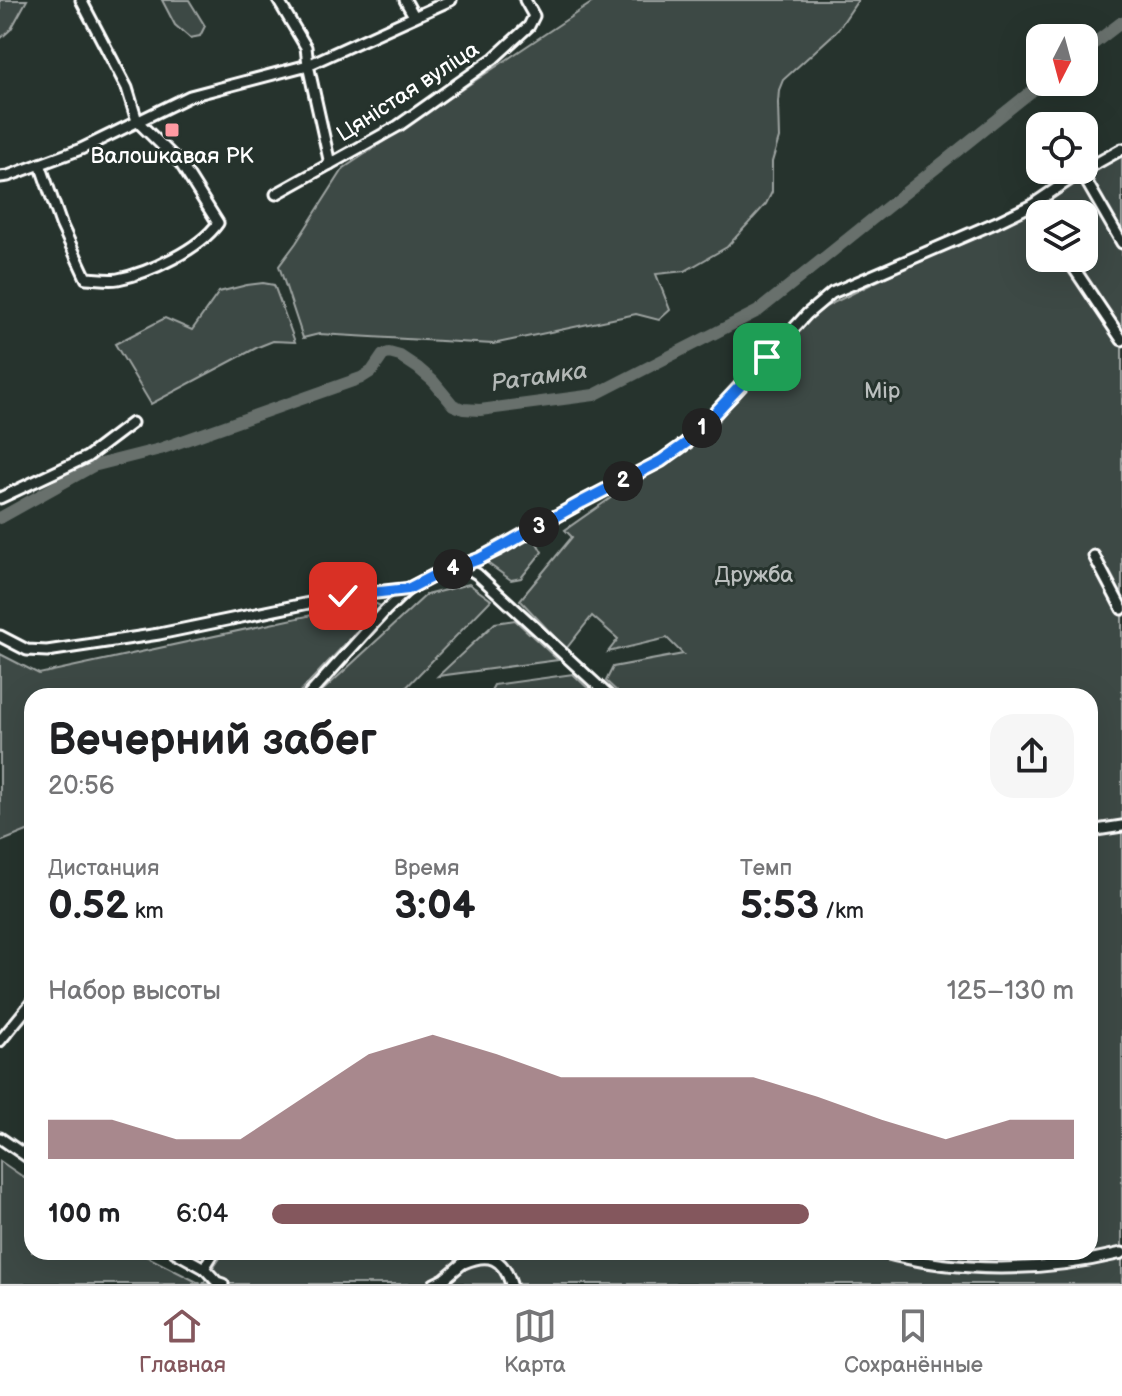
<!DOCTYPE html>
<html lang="ru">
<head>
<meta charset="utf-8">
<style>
	body { margin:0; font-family:"Balsamiq Sans",sans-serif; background:#f6f6f6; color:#202124; height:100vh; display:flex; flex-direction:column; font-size:30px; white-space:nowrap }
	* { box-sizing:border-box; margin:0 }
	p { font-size:26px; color:#757577 }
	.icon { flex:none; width:44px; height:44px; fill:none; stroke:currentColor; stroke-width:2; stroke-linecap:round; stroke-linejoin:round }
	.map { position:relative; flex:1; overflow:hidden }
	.panel { position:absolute; left:24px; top:688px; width:1074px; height:572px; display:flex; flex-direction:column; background:#fff; border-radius:24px; box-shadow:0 8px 32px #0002 }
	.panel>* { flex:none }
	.needle { width:52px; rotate:186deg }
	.fabs { position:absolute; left:1026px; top:24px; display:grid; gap:16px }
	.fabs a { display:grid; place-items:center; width:72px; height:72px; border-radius:16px; background:#fff; box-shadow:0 8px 32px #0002; font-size:40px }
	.pin { position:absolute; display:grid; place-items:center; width:68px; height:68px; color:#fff; margin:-34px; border-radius:16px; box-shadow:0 4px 12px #0006 }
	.km { position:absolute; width:40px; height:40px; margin:-20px; border-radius:50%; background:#222; color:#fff; font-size:22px; line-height:40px; text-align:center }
	.round { display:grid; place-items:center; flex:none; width:84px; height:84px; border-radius:24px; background:#f6f6f6 }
	.head { display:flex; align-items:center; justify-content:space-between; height:136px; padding:0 24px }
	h1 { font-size:44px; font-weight:600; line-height:60px }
	.metrics { display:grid; grid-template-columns:repeat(3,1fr); gap:12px; height:136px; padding:8px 24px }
	.metrics div { display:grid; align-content:center }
	.metrics b { font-size:40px; font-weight:600 }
	.metrics small { font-size:22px; font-weight:400 }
	.metrics p { font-size:22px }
	.chart { height:224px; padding:16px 24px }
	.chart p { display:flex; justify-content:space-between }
	.chart svg { width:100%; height:144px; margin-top:8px; fill:#84575d; opacity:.7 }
	ul { padding:0 24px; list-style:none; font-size:26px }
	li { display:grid; grid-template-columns:128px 96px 1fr; align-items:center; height:60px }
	li i { height:20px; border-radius:10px; background:#84575d }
	.dock { display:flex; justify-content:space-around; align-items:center; height:112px; border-top:2px solid #e0e0e0; background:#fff; font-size:22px; color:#757577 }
	.dock a { display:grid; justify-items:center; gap:4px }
	.dock .selected { color:#84575d }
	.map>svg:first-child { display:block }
	.green { fill:#3e4944; stroke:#9ea4a2; stroke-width:2; fill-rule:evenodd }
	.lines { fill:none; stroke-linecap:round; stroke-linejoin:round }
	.river { stroke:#67706c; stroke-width:12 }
	.minor-casing { stroke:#fff; stroke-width:15 }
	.minor { stroke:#26332d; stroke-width:9 }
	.route-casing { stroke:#fff; stroke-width:16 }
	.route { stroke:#1a73e8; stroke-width:10 }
	.poi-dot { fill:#ff9aa2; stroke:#26332d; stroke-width:3 }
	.labels { text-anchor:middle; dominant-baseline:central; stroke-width:6; stroke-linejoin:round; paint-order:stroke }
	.street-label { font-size:22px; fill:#fff; stroke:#26332d }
	.poi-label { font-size:22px; fill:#fff; stroke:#26332d }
	.park-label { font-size:22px; fill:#bbbfbe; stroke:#26332d }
	.water-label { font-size:24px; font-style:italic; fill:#b3b8b6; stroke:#26332d }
</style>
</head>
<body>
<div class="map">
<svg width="1122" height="1284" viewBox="0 0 1122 1284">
	<rect width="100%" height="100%" fill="#26332d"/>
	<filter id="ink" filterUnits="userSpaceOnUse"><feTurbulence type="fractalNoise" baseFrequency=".0125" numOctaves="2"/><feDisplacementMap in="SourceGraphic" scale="16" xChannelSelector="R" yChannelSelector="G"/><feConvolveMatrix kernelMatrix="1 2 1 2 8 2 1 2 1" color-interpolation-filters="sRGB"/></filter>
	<g filter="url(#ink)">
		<g class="green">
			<path d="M0,0H27L11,29L0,39Z"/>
			<path d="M162,0H189L205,26L200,36L190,38L175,25Z"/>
			<path d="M596,0H858L837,31L783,80L779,90L778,103L779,138L772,162V192L766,204L727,247L685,271L656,274L670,310L659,320L636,314L493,344L319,334L303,338L279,266L296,243L344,168Z"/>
			<path d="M1122,154V1284H203L224,1252H1090V696H622L606,681L613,667L683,654L667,638L608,652L618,639L592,616L566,649L520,600L572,537L565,530L612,497L674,459L707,434L734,402L819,310L930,255L1032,208ZM1040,214H1084V258H1040Z"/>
			<path d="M263,283L274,285L295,342L273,341L258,347L151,404L115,344L165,318L192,330L219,292L247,285Z"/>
			<path d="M533,536L542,552L521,578L511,580L486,562Z"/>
			<path d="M469,584L491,600L398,696H317L426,595Z"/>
			<path d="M372,602L381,606L296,696H32V829L0,842V654L39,674Z"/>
			<path d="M515,620L558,660L438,676L495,623Z"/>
			<path d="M573,674L596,696H488L494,685Z"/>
			<path d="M0,1161L32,1183V1252H138L201,1284H0Z"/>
		</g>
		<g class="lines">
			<g class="river">
				<path d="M1084,51L1122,22"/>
				<path d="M0,518L93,466L160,449L361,378L372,371L383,355L389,353L400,356L418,368L433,381L453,405L463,409L480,410L594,395L758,311L1043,82"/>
			</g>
			<defs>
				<g id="minor">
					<path d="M278,0L306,47L308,65L330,164"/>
					<path d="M405,0L414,16"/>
					<path d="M40,164L61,224L86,278C96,278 108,281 118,279C149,273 200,249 218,223L181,164L137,121L127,88L81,0"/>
					<path d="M1081,172L1122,243"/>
					<path d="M0,177L8,176L81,149L190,96L308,65L451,0"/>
					<path d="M276,194L398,126L425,107L494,58L529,26L534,16L525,0"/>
					<path d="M1032,205L1040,217"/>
					<path d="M1067,258L1122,340"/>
					<path d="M0,498L87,457L132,423"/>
					<path d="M1094,556L1122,609"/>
					<path d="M462,565L477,574L609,696"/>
					<path d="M0,636L27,650L47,651L159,634L343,596L407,589"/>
					<path d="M308,696L386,610L408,589L433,576L479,559L498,550L582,502L661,461L682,446L734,394L807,314L832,293L997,222L1032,205L1081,172L1122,149"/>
					<path d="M1090,831L1122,826"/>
					<path d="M0,1041L32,1002"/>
					<path d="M0,1138L32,1160"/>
					<path d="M175,1252L204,1268L217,1282L223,1284"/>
					<path d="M881,1252C959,1274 1043,1272 1122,1253"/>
					<path d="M464,1263C489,1252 503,1258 511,1284"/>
					<path d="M204,1268L214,1252"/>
					<path d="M434,1284L444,1279L476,1252"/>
				</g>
			</defs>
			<use href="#minor" class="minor-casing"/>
			<use href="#minor" class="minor"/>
		</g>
	</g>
	<g class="lines" filter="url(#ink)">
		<defs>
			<path id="route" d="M343,596L408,589L433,576L479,559L582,502L661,461L689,441L767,357"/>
		</defs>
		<use href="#route" class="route-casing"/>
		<use href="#route" class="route"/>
	</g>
	<rect class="poi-dot" x="164" y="122" width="16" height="16" rx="4"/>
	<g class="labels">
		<g class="street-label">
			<text transform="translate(408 92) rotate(-33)">Цяністая вуліца</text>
		</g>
		<g class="poi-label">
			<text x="172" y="156">Валошкавая РК</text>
		</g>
		<g class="park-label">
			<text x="882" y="391">Мір</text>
			<text x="754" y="575">Дружба</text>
		</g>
		<g class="water-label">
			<text transform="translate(539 377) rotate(-8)">Ратамка</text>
		</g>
	</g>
</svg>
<div class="fabs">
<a><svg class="needle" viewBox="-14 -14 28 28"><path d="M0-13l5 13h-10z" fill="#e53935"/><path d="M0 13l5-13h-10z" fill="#757577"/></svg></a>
<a><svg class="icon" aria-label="locate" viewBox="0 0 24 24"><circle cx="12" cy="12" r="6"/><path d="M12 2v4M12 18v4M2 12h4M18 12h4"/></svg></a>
<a><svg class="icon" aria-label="layers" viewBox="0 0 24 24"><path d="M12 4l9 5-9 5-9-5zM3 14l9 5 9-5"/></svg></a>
</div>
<div class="pin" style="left:767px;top:357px;background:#1e9e55"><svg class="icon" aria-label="arrive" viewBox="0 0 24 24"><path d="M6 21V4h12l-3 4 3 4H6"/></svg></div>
<div class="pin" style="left:343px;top:596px;background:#d93025"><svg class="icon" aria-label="check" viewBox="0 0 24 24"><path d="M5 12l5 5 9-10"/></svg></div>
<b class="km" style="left:702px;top:428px">1</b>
<b class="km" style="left:623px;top:481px">2</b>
<b class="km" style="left:539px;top:527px">3</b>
<b class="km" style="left:453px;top:569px">4</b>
<section class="panel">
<div class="head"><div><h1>Вечерний забег</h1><p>20:56</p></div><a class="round"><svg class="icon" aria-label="share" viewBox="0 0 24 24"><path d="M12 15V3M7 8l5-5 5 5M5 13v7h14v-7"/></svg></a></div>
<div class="metrics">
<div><p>Дистанция</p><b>0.52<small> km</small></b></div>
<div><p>Время</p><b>3:04</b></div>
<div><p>Темп</p><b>5:53<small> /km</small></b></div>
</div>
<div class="chart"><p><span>Набор высоты</span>125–130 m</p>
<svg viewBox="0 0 160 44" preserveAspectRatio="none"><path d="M0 44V32L10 32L20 38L30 38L40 25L50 12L60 6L70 12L80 19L90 19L100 19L110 19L120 25L130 32L140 38L150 32L160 32V44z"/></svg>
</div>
<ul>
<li><b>100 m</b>6:04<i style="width:67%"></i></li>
</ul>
</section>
</div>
<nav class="dock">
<a class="selected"><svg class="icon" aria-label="home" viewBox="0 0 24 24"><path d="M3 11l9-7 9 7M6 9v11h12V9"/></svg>Главная</a>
<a><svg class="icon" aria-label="map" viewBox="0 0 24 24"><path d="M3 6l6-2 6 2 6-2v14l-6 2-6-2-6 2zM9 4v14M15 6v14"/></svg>Карта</a>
<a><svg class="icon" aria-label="saved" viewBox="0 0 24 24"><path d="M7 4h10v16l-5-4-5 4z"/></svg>Сохранённые</a>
</nav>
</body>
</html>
